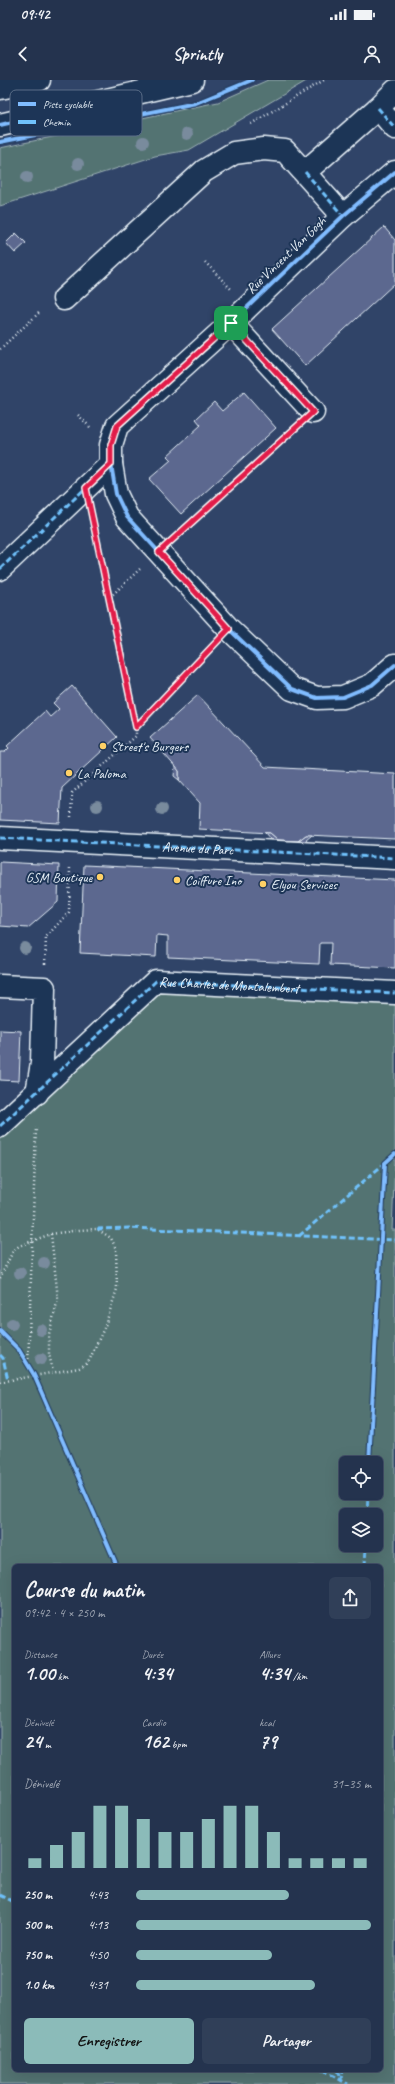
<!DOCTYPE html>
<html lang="fr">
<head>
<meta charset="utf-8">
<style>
	body { margin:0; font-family:Caveat,sans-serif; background:#303f58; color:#f1f3f6; height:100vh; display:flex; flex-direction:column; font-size:15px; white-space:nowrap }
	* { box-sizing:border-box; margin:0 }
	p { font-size:13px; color:#a3aab6 }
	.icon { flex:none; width:22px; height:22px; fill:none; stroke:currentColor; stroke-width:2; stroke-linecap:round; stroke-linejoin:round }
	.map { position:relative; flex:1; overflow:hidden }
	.panel { position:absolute; left:12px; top:1484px; width:371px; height:508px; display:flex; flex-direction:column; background:#24334e; border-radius:6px; box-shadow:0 4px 16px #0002,0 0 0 1px #414e66 }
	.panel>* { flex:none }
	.fabs { position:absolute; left:339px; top:1376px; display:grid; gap:8px }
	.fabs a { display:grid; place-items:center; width:44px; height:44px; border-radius:6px; background:#24334e; box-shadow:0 4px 16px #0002,0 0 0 1px #414e66; font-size:20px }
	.pin { position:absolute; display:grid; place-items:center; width:34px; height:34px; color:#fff; margin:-17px; border-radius:8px; box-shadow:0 2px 6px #0006 }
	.round { display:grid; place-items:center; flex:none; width:42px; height:42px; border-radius:6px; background:#303f58 }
	.headline { display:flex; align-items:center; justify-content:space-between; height:68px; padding:0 12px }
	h1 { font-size:22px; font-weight:700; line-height:30px }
	.metrics { display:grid; grid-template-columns:repeat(3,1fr); gap:6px; height:68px; padding:4px 12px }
	.metrics div { display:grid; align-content:center }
	.metrics b { font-size:20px; font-weight:700 }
	.metrics small { font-size:11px; font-weight:400 }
	.metrics p { font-size:11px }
	.chart { height:112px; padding:8px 12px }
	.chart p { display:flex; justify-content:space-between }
	.chart svg { width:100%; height:72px; margin-top:4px; stroke:#8bbbb9; stroke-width:6 }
	.primary-button { display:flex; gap:8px; margin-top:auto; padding:8px 12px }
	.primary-button a { flex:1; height:46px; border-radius:6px; background:#8bbbb9; color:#111; font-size:16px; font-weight:700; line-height:46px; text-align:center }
	.primary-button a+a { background:#303f58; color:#f1f3f6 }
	ul { padding:0 12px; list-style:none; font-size:13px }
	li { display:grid; grid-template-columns:64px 48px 1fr; align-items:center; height:30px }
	li i { height:10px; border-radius:5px; background:#8bbbb9 }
	.status { display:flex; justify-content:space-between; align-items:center; height:28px; padding:0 20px; background:#24334e; direction:ltr }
	.status svg { height:11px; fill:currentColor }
	header { display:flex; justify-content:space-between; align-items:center; height:52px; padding:0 12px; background:#24334e; font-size:18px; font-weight:700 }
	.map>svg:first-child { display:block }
	.green { fill:#537372; stroke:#9eb2b5; fill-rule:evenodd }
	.building { fill:#5b678f; stroke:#e8f1f8 }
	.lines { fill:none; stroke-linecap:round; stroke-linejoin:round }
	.minor-casing { stroke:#e8f1f8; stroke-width:25 }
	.path { stroke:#e8f1f8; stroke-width:2.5; stroke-dasharray:1 3; stroke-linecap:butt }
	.minor { stroke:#1d3557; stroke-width:22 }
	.quiet { stroke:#70c2fc; stroke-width:3; stroke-dasharray:6 3; stroke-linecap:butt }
	.cycleway-casing { stroke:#1d3557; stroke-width:6 }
	.cycleway { stroke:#80bcff; stroke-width:4 }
	.tree { fill:#798b9d }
	.route-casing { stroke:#fff; stroke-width:8 }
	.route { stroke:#e11d48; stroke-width:5 }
	.poi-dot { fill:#ffd166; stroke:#1d3557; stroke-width:1.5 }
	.labels { text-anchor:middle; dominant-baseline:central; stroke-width:4; stroke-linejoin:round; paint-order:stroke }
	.street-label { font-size:14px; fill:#e8f1f8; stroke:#1d3557 }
	.poi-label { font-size:14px; fill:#e8f1f8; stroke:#1d3557; text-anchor:start }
	.key { fill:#1d3557; stroke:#5a6d87; stroke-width:1 }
	.key-label { font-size:11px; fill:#e8f1f8 }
</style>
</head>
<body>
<div class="status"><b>09:42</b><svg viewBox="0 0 49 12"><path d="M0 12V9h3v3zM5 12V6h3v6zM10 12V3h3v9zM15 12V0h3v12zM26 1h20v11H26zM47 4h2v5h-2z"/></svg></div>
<header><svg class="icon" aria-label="back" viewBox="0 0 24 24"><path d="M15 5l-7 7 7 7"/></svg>Sprintly<svg class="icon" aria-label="person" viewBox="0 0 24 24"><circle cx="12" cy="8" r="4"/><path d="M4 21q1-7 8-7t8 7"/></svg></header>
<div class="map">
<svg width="395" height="2004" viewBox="0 0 395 2004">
	<rect width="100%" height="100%" fill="#304468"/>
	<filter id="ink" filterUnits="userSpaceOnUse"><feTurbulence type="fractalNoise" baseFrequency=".025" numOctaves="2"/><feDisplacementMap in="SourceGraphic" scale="8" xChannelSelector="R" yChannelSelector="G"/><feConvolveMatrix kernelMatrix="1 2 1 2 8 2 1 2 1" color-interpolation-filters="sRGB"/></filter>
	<g filter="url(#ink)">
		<g class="green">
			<path d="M268,0H308L189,70L155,76L0,126V68L218,22Z"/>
			<path d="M156,911L395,922V1079L392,1150H395V2004H0V1060ZM346,1383H376V1413H346ZM346,1435H376V1465H346ZM14,1486H381V1990H14Z"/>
		</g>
		<g class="building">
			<path d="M384,147L395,160V203L305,286L272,249Z"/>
			<path d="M16,153L26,163L15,173L6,163Z"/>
			<path d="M244,312L276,348L181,434L149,399L171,380L167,376L201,345L196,339L214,322L222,331Z"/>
			<path d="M72,606L117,657L62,708L60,743L0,740V672H5L9,668L7,666L45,631L50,637L59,629L53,623Z"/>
			<path d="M198,615L265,687L395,694V759L306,755L298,761L278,760L270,753L199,749L200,723L179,700V691L150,658Z"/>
			<path d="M175,686L179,691V700L174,696Z"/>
			<path d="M265,753H270L278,760H271Z"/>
			<path d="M306,755H312L305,761H298Z"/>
			<path d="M0,782L59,785L58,822L28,848L0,846Z"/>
			<path d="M84,785L395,800V888L330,885L331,863H320L319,884L168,877V856L157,855L156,877L80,873Z"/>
			<path d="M0,950L21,951L19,1001L0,1000Z"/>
		</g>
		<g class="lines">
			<defs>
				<g id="minor">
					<path d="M0,8L39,0"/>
					<path d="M378,28L395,48"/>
					<path d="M0,45L192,0"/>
					<path d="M305,92L378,28L395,11"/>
					<path d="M395,92L343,136L231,243L117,346L111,365V384L116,414L127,437L229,549L292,609L317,618L343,617L372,605L395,585"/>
					<path d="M64,219L204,91L234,73L264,69L285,71L343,136"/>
					<path d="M231,243L313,332"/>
					<path d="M0,489L111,384"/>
					<path id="s1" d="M0,758L395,778"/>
					<path d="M0,906L44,908L42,983L37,1013"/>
					<path d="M0,1046L156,901L395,913"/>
				</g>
			</defs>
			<use href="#minor" class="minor-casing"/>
			<g class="path">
				<path d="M251,44L324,0"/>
				<path d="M205,182L231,209"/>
				<path d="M0,269L41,231"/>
				<path d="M78,335L91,348"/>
				<path d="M92,436L136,647"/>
				<path d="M178,455L294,349"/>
				<path d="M110,517L140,489"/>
				<path d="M71,737L72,713L136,656V647L212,567"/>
				<path d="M45,884L46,857L69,832L70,786"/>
				<path d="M51,1154L58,1219L49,1254V1274L53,1292"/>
				<path d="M0,1198L13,1171L19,1166L32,1161L51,1154L79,1150L97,1149L111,1158L116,1169L117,1209L105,1246L88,1283L79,1288L0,1302"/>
				<path d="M28,1287L36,1047"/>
			</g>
			<use href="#minor" class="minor"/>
			<g class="quiet">
				<path d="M378,28L395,48"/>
				<path d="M305,92L343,136"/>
				<path d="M231,243L313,332"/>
				<path d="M0,489L111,384"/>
				<path d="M0,758L395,778"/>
				<path id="s2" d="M0,1046L156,901L395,913"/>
				<path d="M97,1149L129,1148L395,1160"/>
				<path d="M299,1156L385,1083"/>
				<path d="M0,1275L3,1278L8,1300"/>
				<path d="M367,1435L368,1413"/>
				<path d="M365,1486L366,1465"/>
				<path d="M0,1815L14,1822"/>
				<path d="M322,1990L348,2004"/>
				<path d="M337,1990L341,2000L342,1990"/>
			</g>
			<defs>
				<g id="cycleway">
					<path d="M0,45L120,17"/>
					<path d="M0,62L196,23L252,0"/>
					<path d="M395,92L343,136L231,243L117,346L111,365V384L116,414L127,437L229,549L292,609L317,618L343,617L372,605L395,585"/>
					<path d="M0,1251L19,1270L34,1295L117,1486"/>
					<path d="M369,1383L385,1083L395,1074"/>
				</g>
			</defs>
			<use href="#cycleway" class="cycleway-casing"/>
			<use href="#cycleway" class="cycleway"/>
		</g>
		<g class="tree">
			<circle cx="187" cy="54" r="6"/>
			<circle cx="143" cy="62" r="6"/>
			<circle cx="78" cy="84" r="6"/>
			<circle cx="27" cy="97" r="6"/>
			<circle cx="97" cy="726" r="6"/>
			<circle cx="162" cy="729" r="6"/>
			<circle cx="25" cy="868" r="6"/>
			<circle cx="44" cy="1183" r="6"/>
			<circle cx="20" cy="1193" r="6"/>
			<circle cx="12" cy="1244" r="6"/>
			<circle cx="41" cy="1250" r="6"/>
			<circle cx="41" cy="1279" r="6"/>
		</g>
	</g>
	<g class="lines" filter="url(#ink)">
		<defs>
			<path id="route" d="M231,243L313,332L159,472L229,549L136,647L86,408L111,384V365L117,346Z"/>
		</defs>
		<use href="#route" class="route-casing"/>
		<use href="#route" class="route"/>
	</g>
	<g class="poi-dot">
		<circle cx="103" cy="666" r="4"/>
		<circle cx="69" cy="693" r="4"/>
		<circle cx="100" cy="797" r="4"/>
		<circle cx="177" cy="800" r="4"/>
		<circle cx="263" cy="804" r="4"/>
	</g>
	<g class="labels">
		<g class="street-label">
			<text transform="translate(286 175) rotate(-44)">Rue Vincent Van Gogh</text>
			<text stroke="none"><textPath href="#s1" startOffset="198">Avenue du Parc</textPath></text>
			<text stroke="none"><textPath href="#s2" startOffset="286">Rue Charles de Montalembert</textPath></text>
		</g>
		<g class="poi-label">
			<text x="111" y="666">Street's Burgers</text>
			<text x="77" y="693">La Paloma</text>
			<text x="92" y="797" text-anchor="end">GSM Boutique</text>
			<text x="185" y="800">Coiffure Ino</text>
			<text x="271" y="804">Elyou Services</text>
		</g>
	</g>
	<rect x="10" y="10" width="132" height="46" rx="6" class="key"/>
	<rect x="18" y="22" width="18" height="4" fill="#80bcff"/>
	<rect x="18" y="40" width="18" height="4" fill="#70c2fc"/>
	<g class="key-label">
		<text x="43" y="28">Piste cyclable</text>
		<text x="43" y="46">Chemin</text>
	</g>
</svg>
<div class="fabs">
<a><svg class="icon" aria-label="locate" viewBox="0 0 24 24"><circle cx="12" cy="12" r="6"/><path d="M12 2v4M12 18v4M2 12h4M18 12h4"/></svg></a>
<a><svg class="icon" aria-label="layers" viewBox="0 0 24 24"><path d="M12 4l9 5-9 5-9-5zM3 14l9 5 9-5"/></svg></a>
</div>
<div class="pin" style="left:231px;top:243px;background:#1e9e55"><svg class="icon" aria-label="arrive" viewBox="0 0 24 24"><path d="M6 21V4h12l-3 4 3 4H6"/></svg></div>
<section class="panel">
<div class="headline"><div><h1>Course du matin</h1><p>09:42 · 4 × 250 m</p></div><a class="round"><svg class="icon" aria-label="share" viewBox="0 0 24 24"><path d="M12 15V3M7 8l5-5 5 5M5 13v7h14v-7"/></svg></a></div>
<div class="metrics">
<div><p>Distance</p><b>1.00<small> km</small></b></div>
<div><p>Durée</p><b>4:34</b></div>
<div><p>Allure</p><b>4:34<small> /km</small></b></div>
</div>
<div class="metrics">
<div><p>Dénivelé</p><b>24<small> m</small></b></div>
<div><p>Cardio</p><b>162<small> bpm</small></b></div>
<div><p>kcal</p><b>79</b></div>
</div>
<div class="chart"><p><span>Dénivelé</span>31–35 m</p>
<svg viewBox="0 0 160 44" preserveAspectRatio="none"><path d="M5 44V38M15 44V30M25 44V22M35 44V6M45 44V6M55 44V14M65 44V22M75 44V22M85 44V14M95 44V6M105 44V6M115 44V22M125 44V38M135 44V38M145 44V38M155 44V38"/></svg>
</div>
<ul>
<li><b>250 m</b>4:43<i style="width:65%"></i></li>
<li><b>500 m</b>4:13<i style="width:100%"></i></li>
<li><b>750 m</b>4:50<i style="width:58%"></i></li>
<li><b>1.0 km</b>4:31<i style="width:76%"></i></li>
</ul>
<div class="primary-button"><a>Enregistrer</a><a>Partager</a></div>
</section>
</div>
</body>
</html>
